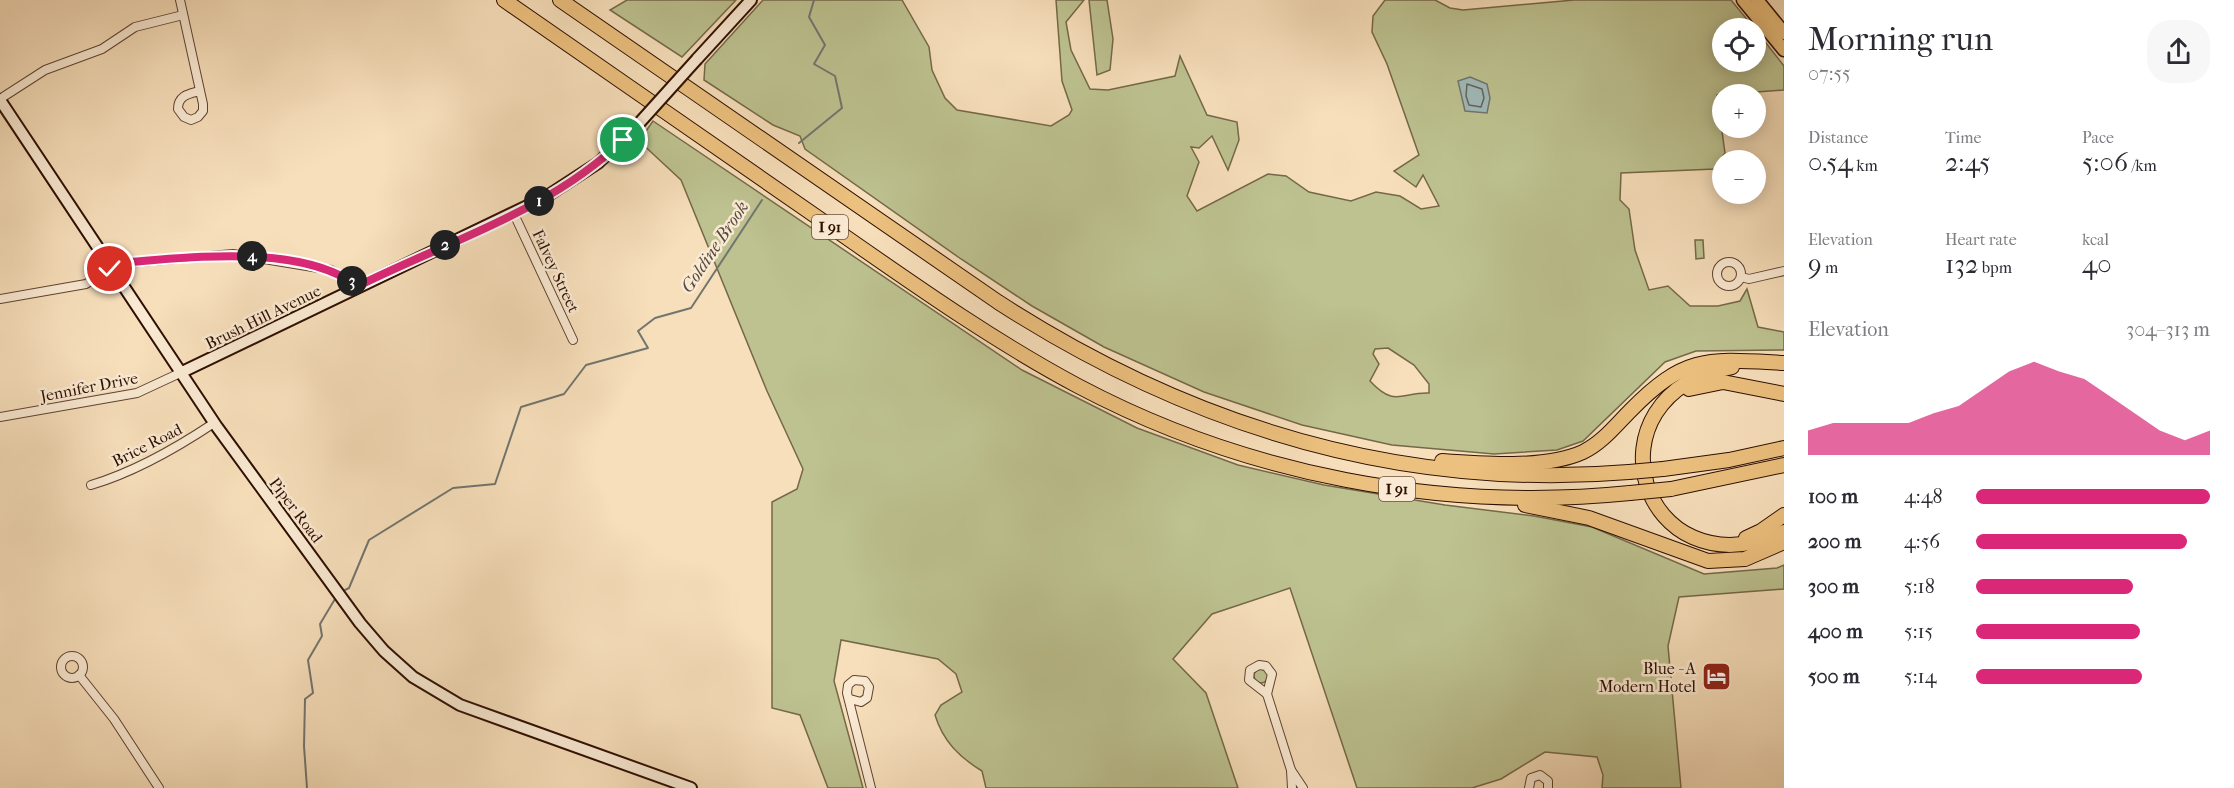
<!DOCTYPE html>
<html lang="en">
<head>
<meta charset="utf-8">
<style>
	body { margin:0; font-family:"IM FELL French Canon",serif; background:#f7f7f7; color:#2b2b33; height:100vh; display:flex; flex-direction:column; font-size:22px; white-space:nowrap }
	* { box-sizing:border-box; margin:0 }
	p { font-size:20px; color:#7c7c81 }
	.icon { flex:none; width:33px; height:33px; fill:none; stroke:currentColor; stroke-width:2; stroke-linecap:round; stroke-linejoin:round }
	.map { position:relative; flex:1; overflow:hidden }
	.side { display:flex; flex-direction:column; background:#fff; width:450px }
	.side>* { flex:none }
	.controls { position:absolute; left:1712px; top:18px; display:grid; gap:12px }
	.controls a { display:grid; place-items:center; width:54px; height:54px; border-radius:50%; background:#fff; box-shadow:0 3px 15px #0003; font-size:30px }
	.pin { position:absolute; display:grid; place-items:center; width:51px; height:51px; color:#fff; margin:-26px; border:3px solid #fff; border-radius:50%; box-shadow:0 2px 6px #0007 }
	.km { position:absolute; width:30px; height:30px; margin:-15px; border-radius:50%; background:#222; color:#fff; font-size:16px; line-height:30px; text-align:center }
	.round { display:grid; place-items:center; flex:none; width:63px; height:63px; border-radius:24px; background:#f7f7f7 }
	.overview { display:flex; align-items:center; justify-content:space-between; height:102px; padding:0 24px }
	h1 { font-size:33px; font-weight:600; line-height:45px }
	.figures { display:grid; grid-template-columns:repeat(3,1fr); gap:9px; height:102px; padding:6px 24px }
	.figures div { display:grid; align-content:center }
	.figures b { font-size:26px; font-weight:600 }
	.figures small { font-size:16px; font-weight:400 }
	.figures p { font-size:16px }
	.chart { height:168px; padding:12px 24px }
	.chart p { display:flex; justify-content:space-between }
	.chart svg { width:100%; height:108px; margin-top:6px; fill:#db2777; opacity:.7 }
	ul { padding:0 24px; list-style:none; font-size:20px }
	li { display:grid; grid-template-columns:96px 72px 1fr; align-items:center; height:45px }
	li i { height:15px; border-radius:8px; background:#db2777 }
	main { display:flex; flex:1; min-height:0 }
	.map>svg:first-child { display:block }
	.green { fill:#bdc290; stroke:#756848; stroke-width:1.5; fill-rule:evenodd }
	.water { fill:#a0bab9; stroke:#72756f; stroke-width:1.5 }
	.lines { fill:none; stroke-linecap:round; stroke-linejoin:round }
	.shore { stroke:#66645c; stroke-width:1.5 }
	.stream { stroke:#72756f; stroke-width:2 }
	.street-casing { stroke:#60422f; stroke-width:10 }
	.secondary-casing { stroke:#2d0e00; stroke-width:14 }
	.primary-casing { stroke:#2d0e00; stroke-width:15 }
	.highway-casing { stroke:#2d0e00; stroke-width:16 }
	.street { stroke:#faead3; stroke-width:8 }
	.secondary { stroke:#faead3; stroke-width:10 }
	.primary { stroke:#ecc07e; stroke-width:12 }
	.highway { stroke:#ecc07e; stroke-width:14 }
	.secondary-bridge-casing { stroke:#2d0e00; stroke-width:14; stroke-linecap:butt }
	.highway-bridge-casing { stroke:#2d0e00; stroke-width:16; stroke-linecap:butt }
	.secondary-bridge { stroke:#faead3; stroke-width:10 }
	.highway-bridge { stroke:#ecc07e; stroke-width:14 }
	.route-casing { stroke:#fff; stroke-width:12 }
	.route { stroke:#db2777; stroke-width:8 }
	.labels { text-anchor:middle; dominant-baseline:central; stroke-width:5; stroke-linejoin:round; paint-order:stroke }
	.shield { fill:#faead3; stroke:#6a503f; stroke-width:1.5 }
	.shield-label { font-size:15px; font-weight:bold; fill:#2d0e00 }
	.street-label { font-size:16px; fill:#2d0e00; stroke:#faead3 }
	.poi-label { font-size:16px; fill:#2d0e00; stroke:#faead3; text-anchor:end }
	.water-label { font-size:18px; font-style:italic; fill:#554a41; stroke:#faead3 }
</style>
</head>
<body>
<main>
<div class="map">
<svg width="1784" height="788" viewBox="0 0 1784 788">
	<rect width="100%" height="100%" fill="#f7dfbb"/>
	<filter id="stains"><feTurbulence type="fractalNoise" baseFrequency=".00333" numOctaves="4"/><feColorMatrix values="0 0 0 0 .2 0 0 0 0 .09 0 0 0 0 .02 0 0 0 .5 -.17"/></filter>
	<radialGradient id="worn" r=".72"><stop offset=".6" stop-color="#630" stop-opacity="0"/><stop offset="1" stop-color="#630" stop-opacity=".3"/></radialGradient>
	<g class="green">
		<path d="M627,0H736L682,57L610,10Z"/>
		<path d="M763,0H902L929,47L932,70L945,98L957,110L1051,126L1069,115L1072,110L1062,81L1056,0H1084L1066,22L1071,50L1090,89L1108,90L1175,76L1180,56L1207,115L1237,122L1239,140L1228,170L1212,136L1199,148L1191,147L1199,162L1187,196L1197,211L1268,174L1286,176L1309,192L1351,201L1376,192L1400,196L1421,209L1439,206L1423,175L1416,187L1394,171L1419,155L1387,64L1372,32L1373,16L1385,0H1435L1450,8L1463,10L1574,0H1731L1754,28H1722V62H1755V29L1784,66V90L1717,95L1725,153L1715,169L1621,173L1620,200L1629,209L1635,250L1649,290L1668,286L1690,306H1718L1740,301L1747,289L1758,327L1784,332V350L1696,351L1665,362L1583,441L1557,450L1494,454L1392,445L1302,425L1204,392L1104,347L1032,306L961,259L805,149L800,136L773,125L704,80L705,64ZM1388,348L1414,365L1429,384V393C1401,392 1395,408 1370,381L1379,364L1373,354L1375,349Z"/>
		<path d="M1089,0H1107L1113,39L1110,70L1097,75Z"/>
		<path d="M653,121L1022,370L1137,428L1238,465L1324,485L1445,505L1534,516L1592,527L1704,574L1777,568L1784,565V589L1679,597L1668,646L1681,788H1602L1603,775L1597,757L1545,752L1501,779L1472,788H1357L1290,588L1212,614L1173,659L1206,693L1238,788H986L982,771C959,757 943,741 935,715L941,705L962,692L956,674L938,659L841,640L834,681L863,788H828L800,715L772,708V502L797,489L803,469L767,391L681,180L639,141Z"/>
		<path d="M1695,240H1703L1704,258L1696,259Z"/>
		<circle cx="1261" cy="676" r="7"/>
	</g>
	<path class="water" d="M1470,77L1487,84L1490,98L1487,113L1465,111L1458,81Z"/>
	<g class="lines">
		<path class="shore" d="M1467,84L1482,89L1484,98L1481,107L1469,105L1466,96Z"/>
		<g class="stream">
			<path d="M799,143L842,108L835,76L814,64L825,45L809,17L814,0"/>
			<path d="M343,591L349,588L369,540L453,488L495,484L521,407L564,394L586,365L648,348L638,331L655,318L691,308L762,200"/>
			<path d="M307,788L304,746L305,699L313,693L308,660L322,636L320,624L335,599"/>
		</g>
		<defs>
			<g id="street">
				<path d="M180,0L203,104V111L198,117L191,120L184,117L178,109C178,95 189,94 200,91"/>
				<path d="M0,99L45,70L102,49L135,27L183,15"/>
				<path d="M514,214L573,340"/>
				<circle cx="1729" cy="274" r="12"/>
				<path d="M1741,277L1749,279L1784,271"/>
				<path d="M0,299L86,284L117,264L233,254L331,270L358,286"/>
				<path d="M0,417L137,393L180,373"/>
				<path d="M91,485C135,472 175,449 214,423"/>
				<circle cx="72" cy="667" r="11"/>
				<path d="M1259,665L1266,666L1272,674L1267,694L1249,680L1250,670Z"/>
				<path d="M79,675L114,719L159,788"/>
				<path d="M1267,694L1291,770L1303,788"/>
				<path d="M850,699L861,702L867,698L869,687L865,681L854,680L848,685L847,693L871,788"/>
				<path d="M1291,770L1292,788"/>
				<path d="M1529,788L1531,778L1540,775L1548,781V788"/>
			</g>
			<g id="secondary">
				<path d="M697,59L751,0"/>
				<path d="M0,100L217,427L360,623L384,651L413,677L460,705L691,788"/>
				<path d="M180,373L544,198L598,163L633,130"/>
			</g>
			<g id="primary">
				<path d="M1743,0L1784,50"/>
				<path d="M1757,0L1784,33"/>
			</g>
			<g id="highway">
				<path d="M504,0C612,74 719,150 827,224C909,281 990,339 1078,386C1246,475 1441,512 1630,493"/>
				<path d="M560,0L998,302C1190,426 1399,491 1629,472"/>
				<path d="M1732,367C1580,394 1639,597 1784,532"/>
				<path d="M1689,389L1723,382L1784,394"/>
				<path d="M1442,461C1481,464 1546,469 1583,452C1602,443 1616,425 1631,410C1686,354 1709,359 1784,363"/>
				<path d="M1663,469L1729,460L1784,448"/>
				<path d="M1671,489L1784,465"/>
				<path d="M1525,505L1589,518L1708,561L1745,559L1784,542"/>
				<path d="M1746,538L1761,531L1784,515"/>
			</g>
		</defs>
		<use href="#street" class="street-casing"/>
		<use href="#secondary" class="secondary-casing"/>
		<use href="#primary" class="primary-casing"/>
		<use href="#highway" class="highway-casing"/>
		<use href="#street" class="street"/>
		<use href="#secondary" class="secondary"/>
		<use href="#primary" class="primary"/>
		<use href="#highway" class="highway"/>
		<defs>
			<path id="secondary-bridge" d="M633,130L697,59"/>
			<g id="highway-bridge">
				<path d="M1629,472L1663,469"/>
				<path d="M1630,493L1671,489"/>
			</g>
		</defs>
		<use href="#secondary-bridge" class="secondary-bridge-casing"/>
		<use href="#highway-bridge" class="highway-bridge-casing"/>
		<use href="#secondary-bridge" class="secondary-bridge"/>
		<use href="#highway-bridge" class="highway-bridge"/>
	</g>
	<g class="lines">
		<defs>
			<path id="route" d="M110,269L117,264L129,262C197,257 300,244 358,286C448,241 550,211 623,140"/>
		</defs>
		<use href="#route" class="route-casing"/>
		<use href="#route" class="route"/>
	</g>
	<defs>
		<symbol id="hotel-square" viewBox="-11 -11 22 22"><rect x="-9" y="-9" width="18" height="18" rx="4" fill="#8f2418" stroke="#faead3"/><path d="M-6-4.5h1.5V1H6V5H4.5V3h-9V5H-6ZM-4 0a1.8 1.8 0 1 1 3.6 0ZM.5 0V-2.5h3Q6-2.5 6 0Z" fill="#fff"/></symbol>
	</defs>
	<g fill-rule="evenodd">
		<use href="#hotel-square" x="1700" y="660" width="33" height="33"/>
	</g>
	<g class="labels">
		<g class="shield">
			<rect x="812" y="215" width="36" height="24" rx="4.5"/>
			<rect x="1379" y="477" width="36" height="24" rx="4.5"/>
		</g>
		<g class="shield-label">
			<text x="830" y="227">I 91</text>
			<text x="1397" y="489">I 91</text>
		</g>
		<g class="street-label">
			<text transform="translate(556 271) rotate(65)">Falvey Street</text>
			<text transform="translate(263 317) rotate(-26)">Brush Hill Avenue</text>
			<text transform="translate(89 387) rotate(-11)">Jennifer Drive</text>
			<text transform="translate(147 445) rotate(-27)">Brice Road</text>
			<text transform="translate(296 510) rotate(53)">Piper Road</text>
		</g>
		<g class="poi-label">
			<text x="1696" y="668">Blue - A<tspan x="1696" dy="18">Modern Hotel</tspan></text>
		</g>
		<g class="water-label">
			<text transform="translate(715 247) rotate(-56)">Goldine Brook</text>
		</g>
	</g>
	<rect width="100%" height="100%" filter="url(#stains)"/>
	<rect width="100%" height="100%" fill="url(#worn)"/>
</svg>
<div class="controls">
<a><svg class="icon" aria-label="locate" viewBox="0 0 24 24"><circle cx="12" cy="12" r="6"/><path d="M12 2v4M12 18v4M2 12h4M18 12h4"/></svg></a>
<a>+</a>
<a>−</a>
</div>
<div class="pin" style="left:623px;top:140px;background:#1e9e55"><svg class="icon" aria-label="arrive" viewBox="0 0 24 24"><path d="M6 21V4h12l-3 4 3 4H6"/></svg></div>
<div class="pin" style="left:110px;top:269px;background:#d93025"><svg class="icon" aria-label="check" viewBox="0 0 24 24"><path d="M5 12l5 5 9-10"/></svg></div>
<b class="km" style="left:539px;top:201px">1</b>
<b class="km" style="left:445px;top:245px">2</b>
<b class="km" style="left:352px;top:281px">3</b>
<b class="km" style="left:252px;top:256px">4</b>
</div>
<section class="side">
<div class="overview"><div><h1>Morning run</h1><p>07:55</p></div><a class="round"><svg class="icon" aria-label="share" viewBox="0 0 24 24"><path d="M12 15V3M7 8l5-5 5 5M5 13v7h14v-7"/></svg></a></div>
<div class="figures">
<div><p>Distance</p><b>0.54<small> km</small></b></div>
<div><p>Time</p><b>2:45</b></div>
<div><p>Pace</p><b>5:06<small> /km</small></b></div>
</div>
<div class="figures">
<div><p>Elevation</p><b>9<small> m</small></b></div>
<div><p>Heart rate</p><b>132<small> bpm</small></b></div>
<div><p>kcal</p><b>40</b></div>
</div>
<div class="chart"><p><span>Elevation</span>304–313 m</p>
<svg viewBox="0 0 160 44" preserveAspectRatio="none"><path d="M0 44V34L10 31L20 31L30 31L40 31L50 27L60 24L70 17L80 10L90 6L100 10L110 13L120 20L130 27L140 34L150 38L160 34V44z"/></svg>
</div>
<ul>
<li><b>100 m</b>4:48<i style="width:100%"></i></li>
<li><b>200 m</b>4:56<i style="width:90%"></i></li>
<li><b>300 m</b>5:18<i style="width:67%"></i></li>
<li><b>400 m</b>5:15<i style="width:70%"></i></li>
<li><b>500 m</b>5:14<i style="width:71%"></i></li>
</ul>
</section>
</main>
</body>
</html>
